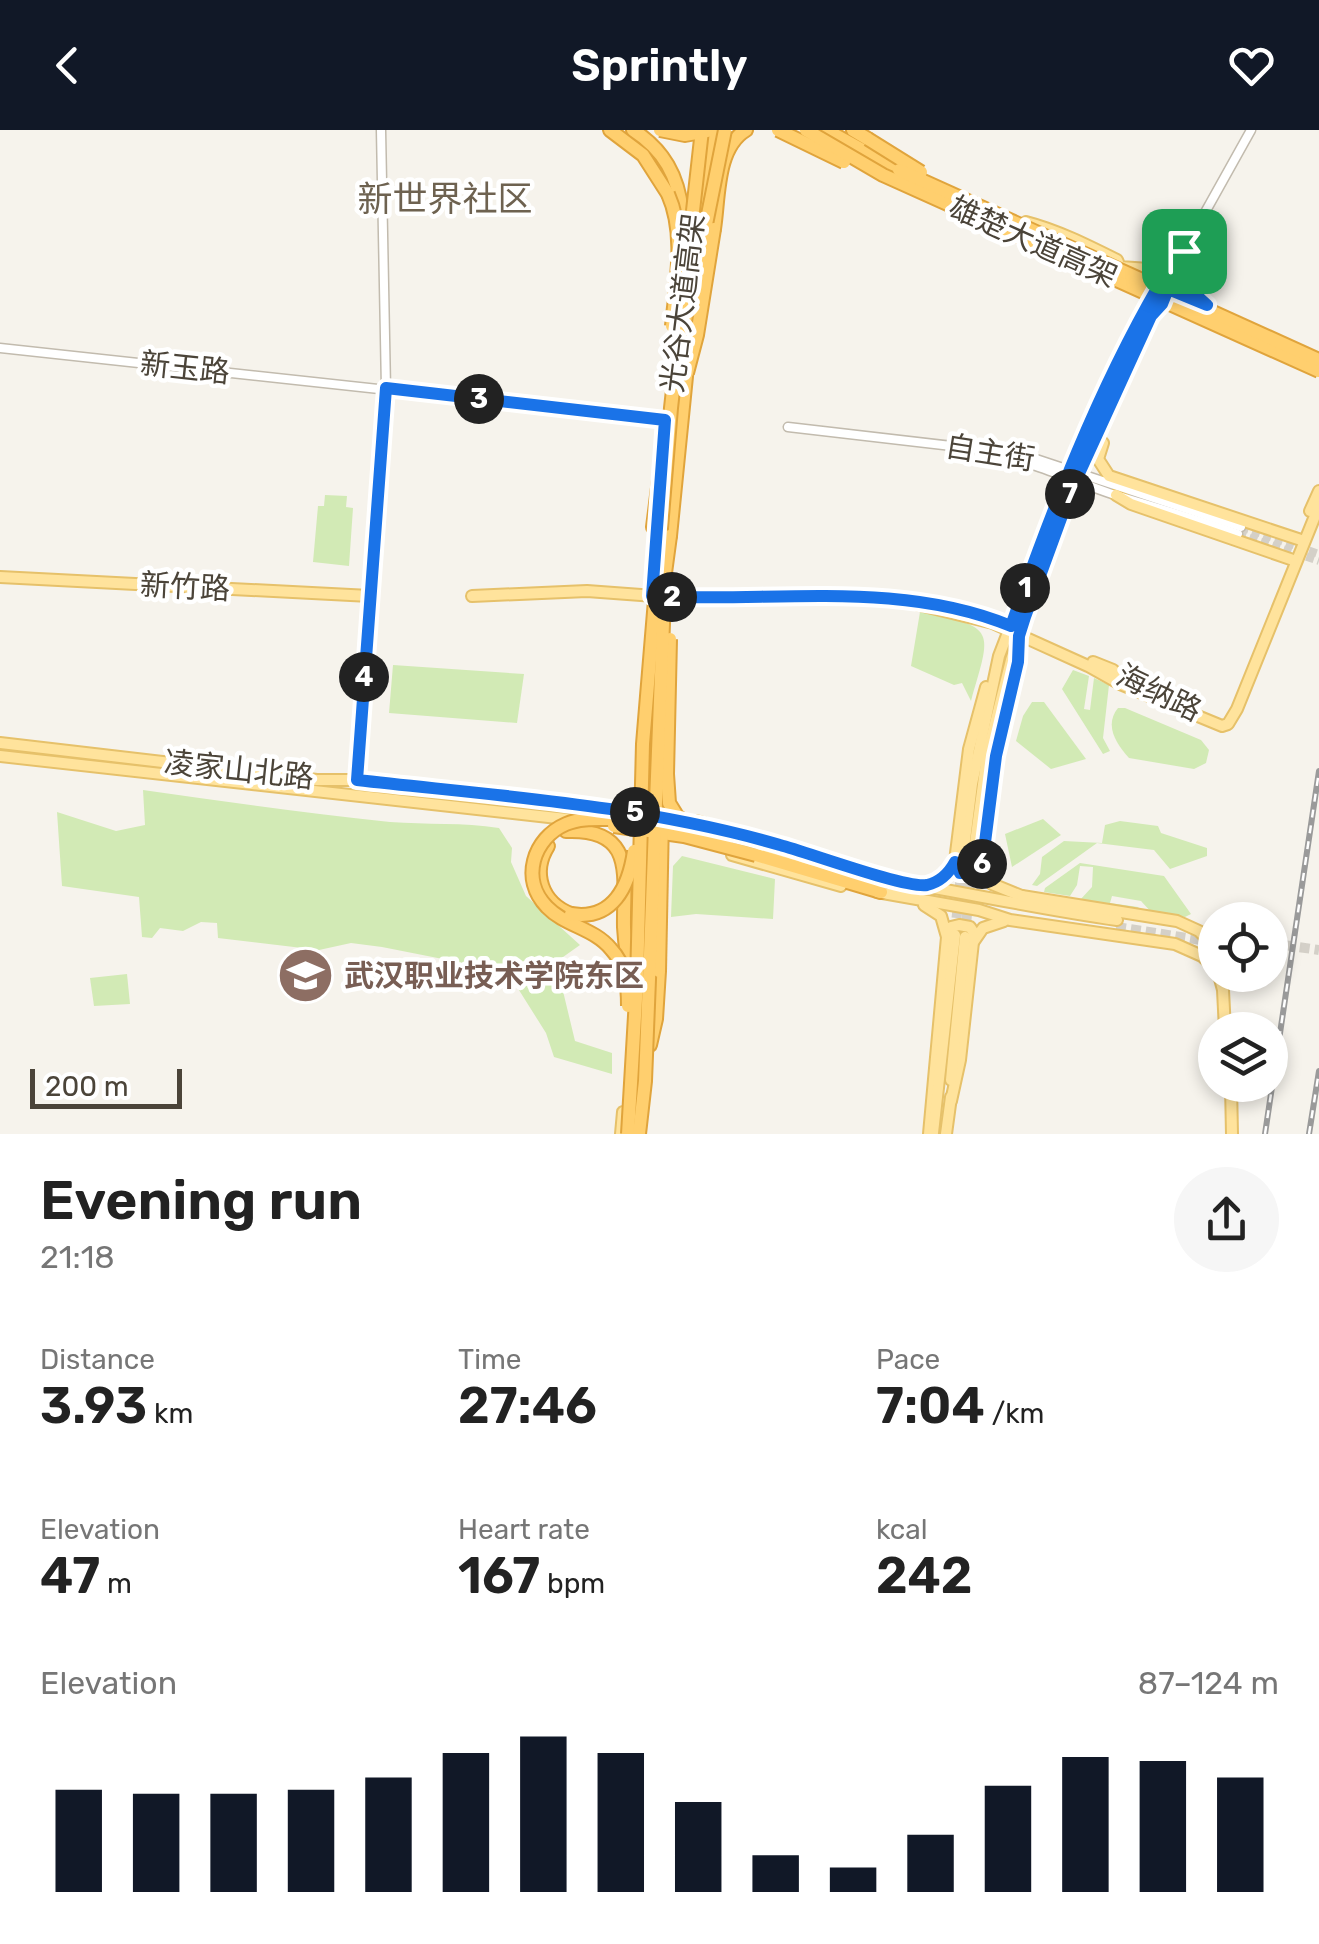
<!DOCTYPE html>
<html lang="en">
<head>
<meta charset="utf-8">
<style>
	body { margin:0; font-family:Rubik,"Noto Sans SC",sans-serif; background:#f6f6f6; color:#222; height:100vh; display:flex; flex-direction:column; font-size:38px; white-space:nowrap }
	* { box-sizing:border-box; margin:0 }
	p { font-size:32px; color:#767676 }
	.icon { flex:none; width:55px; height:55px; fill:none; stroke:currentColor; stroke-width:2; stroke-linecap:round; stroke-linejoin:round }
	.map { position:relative; height:1004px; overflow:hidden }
	.drawer { display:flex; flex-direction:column; background:#fff; flex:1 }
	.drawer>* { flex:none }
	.controls { position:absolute; left:1198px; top:772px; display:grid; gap:20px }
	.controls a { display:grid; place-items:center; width:90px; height:90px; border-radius:50%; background:#fff; box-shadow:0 5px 15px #0003; font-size:50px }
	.scale { position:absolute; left:30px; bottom:25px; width:152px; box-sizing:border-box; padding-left:10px; border:5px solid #4b4439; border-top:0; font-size:28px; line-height:35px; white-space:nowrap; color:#4b4439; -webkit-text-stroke:8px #fff; paint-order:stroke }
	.pin { position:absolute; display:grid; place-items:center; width:85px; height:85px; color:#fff; margin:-42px; border-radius:20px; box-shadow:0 5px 15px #0006 }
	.km { position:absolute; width:50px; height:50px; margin:-25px; border-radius:50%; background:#222; color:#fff; font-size:28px; line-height:50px; text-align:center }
	.round { display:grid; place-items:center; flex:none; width:105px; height:105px; border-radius:52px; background:#f6f6f6 }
	.overview { display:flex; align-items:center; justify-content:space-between; height:170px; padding:0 40px }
	h1 { font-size:55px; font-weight:600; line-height:75px }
	.metrics { display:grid; grid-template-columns:repeat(3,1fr); gap:15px; height:170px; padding:10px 40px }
	.metrics div { display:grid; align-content:center }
	.metrics b { font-size:50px; font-weight:600 }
	.metrics small { font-size:28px; font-weight:400 }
	.metrics p { font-size:28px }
	.chart { height:280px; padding:20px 40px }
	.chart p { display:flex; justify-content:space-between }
	.chart svg { width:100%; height:180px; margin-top:10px; stroke:#111827; stroke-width:6 }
	header { display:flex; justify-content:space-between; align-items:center; height:130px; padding:0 40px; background:#111827; color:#fff; font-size:45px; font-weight:600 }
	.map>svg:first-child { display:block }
	.green { fill:#d2eab5 }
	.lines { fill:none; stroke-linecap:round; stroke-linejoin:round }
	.minor-tunnel { stroke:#d4d0c8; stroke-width:8; stroke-dasharray:8 4; stroke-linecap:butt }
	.major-tunnel { stroke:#d4d0c8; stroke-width:10; stroke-dasharray:10 5; stroke-linecap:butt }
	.minor-casing { stroke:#c2bbae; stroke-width:11 }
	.major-casing { stroke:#e6c16a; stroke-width:14 }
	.highway-casing { stroke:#e0a43c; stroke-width:16 }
	.minor { stroke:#fff; stroke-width:8 }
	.major { stroke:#ffe39c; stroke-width:10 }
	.highway { stroke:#ffcf6e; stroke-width:12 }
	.rail-casing { stroke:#9a9a9a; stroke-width:6 }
	.rail { stroke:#fff; stroke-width:2.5; stroke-dasharray:8; stroke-linecap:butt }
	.major-bridge-casing { stroke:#e6c16a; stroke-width:14; stroke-linecap:butt }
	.highway-bridge-casing { stroke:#e0a43c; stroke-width:16; stroke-linecap:butt }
	.major-bridge { stroke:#ffe39c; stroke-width:10 }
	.highway-bridge { stroke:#ffcf6e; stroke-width:12 }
	.route-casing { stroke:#fff; stroke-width:20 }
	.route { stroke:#1a73e8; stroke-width:12 }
	.labels { text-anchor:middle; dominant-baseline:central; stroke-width:9; stroke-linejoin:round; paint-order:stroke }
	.street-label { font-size:30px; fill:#4b4439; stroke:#fff }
	.education-label { font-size:30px; font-weight:bold; fill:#785e54; stroke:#fff; text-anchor:start }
	.quarter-label { font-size:35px; fill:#6e6250; stroke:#fff }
</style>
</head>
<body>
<header><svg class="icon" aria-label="back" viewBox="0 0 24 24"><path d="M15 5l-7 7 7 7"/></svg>Sprintly<svg class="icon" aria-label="heart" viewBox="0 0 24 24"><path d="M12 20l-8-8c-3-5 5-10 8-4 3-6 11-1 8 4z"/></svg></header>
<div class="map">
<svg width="1319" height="1004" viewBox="0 0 1319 1004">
	<rect width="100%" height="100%" fill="#f6f3ec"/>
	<g class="green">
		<path d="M325,365L347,366L346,377L353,378L349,436L313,432L318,376H324Z"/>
		<path d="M920,482C997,497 992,499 971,571L962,553L954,555L911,536Z"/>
		<path d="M393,535L524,544L517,593L389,583Z"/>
		<path d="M1073,540L1089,546L1084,579L1090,580L1094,548L1109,555L1103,608L1110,621L1103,624L1062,559Z"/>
		<path d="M1032,572H1044L1086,629L1051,639L1016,611L1023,586Z"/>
		<path d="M1118,578H1125L1201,610L1209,620L1206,633L1194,639L1129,628C1116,614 1104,595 1118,578Z"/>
		<path d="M143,660C225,672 307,683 390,692C427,695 463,692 499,698L512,718L511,732L526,766L580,815L556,832L575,911L612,923V944L554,927L546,903L512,849L468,834L382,817L351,813L319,820L218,808L217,793L201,792L183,801L160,798L152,808L142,807L139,767L62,756L57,682L116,701L145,695Z"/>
		<path d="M1043,689L1061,705L1012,737L1005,704Z"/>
		<path d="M1120,691L1158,696L1161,703L1207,718V726L1170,739L1154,720L1097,713L1037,756L1032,755L1040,744L1042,727L1064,711L1102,713L1105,695Z"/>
		<path d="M682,726L775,749L773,789L696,784L671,787L673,736Z"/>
		<path d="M1080,733L1164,746L1191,784L1185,787L1152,783L1141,771L1112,766L1110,773L1138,777L1141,781L1080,770L1092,757L1093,737L1080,736L1077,755L1070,766L1044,762L1045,758Z"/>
		<path d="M127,844L130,874L94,876L90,848Z"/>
	</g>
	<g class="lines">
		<g class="minor-tunnel">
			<path d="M1241,397L1319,424"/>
			<path d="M1238,404L1319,431"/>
		</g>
		<g class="major-tunnel">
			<path d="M1116,797L1214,812"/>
			<path d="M955,803L962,735"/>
			<path d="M965,807L971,738"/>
			<path d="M1270,813L1319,820"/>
		</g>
		<defs>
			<g id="minor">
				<path d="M1158,158L1178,122"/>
				<path d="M1166,165L1188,113L1251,0"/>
				<path d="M0,218L665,290"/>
				<path d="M788,297L1021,324L1241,397"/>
				<path d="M986,324C1031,330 1070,350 1112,364C1154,377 1196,389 1238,404"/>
				<path d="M357,650L386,259L381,0"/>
			</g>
			<g id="major">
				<path d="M1026,92C1057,100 1087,115 1117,130L1120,137L1149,139L1180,119"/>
				<path d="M1184,121C1182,147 1186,158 1207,175"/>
				<path d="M1103,313L1098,329L1109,346L1304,411"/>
				<path d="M1116,365L1131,374L1296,431"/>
				<path d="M1310,381L1319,361"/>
				<path d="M0,447L370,466"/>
				<path d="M472,466L587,461L668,467L891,468L993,493L1088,536L1120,554L1222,596L1228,594L1237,579L1319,376"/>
				<path d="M1019,516V532L1007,571L990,658L982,736L992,754L1024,767"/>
				<path d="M1093,532L1113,540L1125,552"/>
				<path d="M0,613L317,650H357L645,683"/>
				<path d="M0,626L575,690"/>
				<path d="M696,691L863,739L888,749"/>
				<path d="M728,708L857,744"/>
				<path d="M732,725L841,756"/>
				<path d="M955,732L957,741L964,744L978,743L982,736"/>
				<path d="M962,734L972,654L999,526L1074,331L1151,169"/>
				<path d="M972,735L987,625L1011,530L1071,361L1087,332L1151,186L1162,174"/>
				<path d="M883,749C962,762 1039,779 1117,790"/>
				<path d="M925,755L943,747L955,731L969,619L986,557"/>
				<path d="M877,762L979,780L1010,790L1175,814L1202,826L1215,838"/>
				<path d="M1022,766L1177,791L1199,801L1215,817"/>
				<path d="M924,775L941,786L947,807L929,1004"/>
				<path d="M947,806L951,797L959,795L970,797L974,803L960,930L951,971"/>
				<path d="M974,811L983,798L1004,791"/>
				<path d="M1219,845L1223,860L1225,900"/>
				<path d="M951,950L965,807"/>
				<path d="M1231,955L1232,1004"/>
				<path d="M933,1003L955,805"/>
				<path d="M621,1004L623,982"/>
				<path d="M946,1004L951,967"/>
			</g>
			<g id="highway">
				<path d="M610,0L643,25L668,64"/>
				<path d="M633,0C664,20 678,46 682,82"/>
				<path d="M826,0L899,40"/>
				<path d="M853,0L868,9"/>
				<path d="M702,87L712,0"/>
				<path d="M714,99C719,67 716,18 746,0"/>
				<path d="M653,397L661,334"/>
				<path d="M670,406L697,137"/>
				<path d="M566,701C637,698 623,747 624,797C625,818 628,834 635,852"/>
				<path d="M548,716C531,743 542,773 571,784"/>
				<path d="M756,725L881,762"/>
				<path d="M650,915L656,889L659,841"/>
			</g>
		</defs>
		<use href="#minor" class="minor-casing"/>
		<use href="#major" class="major-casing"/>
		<use href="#highway" class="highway-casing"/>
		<use href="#minor" class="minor"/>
		<use href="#major" class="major"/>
		<use href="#highway" class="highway"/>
		<defs>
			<g id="rail">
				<path d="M1265,1004L1319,641"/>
				<path d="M1309,1004L1319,941"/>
			</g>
		</defs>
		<use href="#rail" class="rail-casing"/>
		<use href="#rail" class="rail"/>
		<defs>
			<path id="major-bridge" d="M611,689L692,701"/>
			<g id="highway-bridge">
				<path d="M660,0L685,5L707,1"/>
				<path d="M778,0L844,32"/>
				<path d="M806,0L883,45L1319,241"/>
				<path d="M868,9L921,42"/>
				<path d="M899,40L1319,230"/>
				<path d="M668,64C686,104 676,153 672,196"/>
				<path d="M696,144L725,0"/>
				<path d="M687,243L697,205L714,99"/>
				<path d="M670,509L667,644L669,673L677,686L690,695L728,708"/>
				<path d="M611,689C596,689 580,688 566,694C533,708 520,750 547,777C565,796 594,798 611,819C626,835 628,855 628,876"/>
				<path d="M614,696L684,706L756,725"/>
				<path d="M571,784C613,791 629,756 634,721"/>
				<path d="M659,841L662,689"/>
				<path d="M628,1004L637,852L643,614L671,278L702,0"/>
				<path d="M639,1004L645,951L665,443L670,406"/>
			</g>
		</defs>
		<use href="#major-bridge" class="major-bridge-casing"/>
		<use href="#highway-bridge" class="highway-bridge-casing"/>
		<use href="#major-bridge" class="major-bridge"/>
		<use href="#highway-bridge" class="highway-bridge"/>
	</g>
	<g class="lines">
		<defs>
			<path id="route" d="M1184,121L1168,159L1159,155C1097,262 1052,380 1011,496C898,449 770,473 652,466L665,290L386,258L357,650C499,666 642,675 780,715C807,722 907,759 927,755C940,752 949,743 955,732L960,743H978L982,736L996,626L1018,532L1019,506L1025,487L1071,361L1151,186L1162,174L1168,159L1207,175C1187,158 1182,147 1184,121"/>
		</defs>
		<use href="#route" class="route-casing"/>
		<use href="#route" class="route"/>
	</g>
	<defs>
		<symbol id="university-disc" viewBox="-11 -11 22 22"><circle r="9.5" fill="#8d6e63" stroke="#fff"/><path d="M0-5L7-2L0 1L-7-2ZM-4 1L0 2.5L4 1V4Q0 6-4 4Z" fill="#fff"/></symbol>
	</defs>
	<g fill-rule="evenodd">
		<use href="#university-disc" x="274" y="814" width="63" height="63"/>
	</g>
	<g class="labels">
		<g class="street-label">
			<text transform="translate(1033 112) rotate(24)">雄楚大道高架</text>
			<text transform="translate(683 173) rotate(-83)">光谷大道高架</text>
			<text transform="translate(185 238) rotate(6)">新玉路</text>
			<text transform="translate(990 323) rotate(9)">自主街</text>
			<text transform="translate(185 457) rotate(3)">新竹路</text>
			<text transform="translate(1159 563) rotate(26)">海纳路</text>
			<text transform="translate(239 640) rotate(6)">凌家山北路</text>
		</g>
		<g class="education-label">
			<text x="344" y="846">武汉职业技术学院东区</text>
		</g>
		<g class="quarter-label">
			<text x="445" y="69">新世界社区</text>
		</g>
	</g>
</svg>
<div class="controls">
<a><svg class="icon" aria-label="locate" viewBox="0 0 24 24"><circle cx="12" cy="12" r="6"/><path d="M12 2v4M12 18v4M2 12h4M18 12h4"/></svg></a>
<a><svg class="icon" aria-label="layers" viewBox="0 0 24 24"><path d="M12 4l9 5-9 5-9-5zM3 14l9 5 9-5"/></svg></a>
</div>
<div class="scale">200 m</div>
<div class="pin" style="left:1184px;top:121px;background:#1e9e55"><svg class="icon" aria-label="arrive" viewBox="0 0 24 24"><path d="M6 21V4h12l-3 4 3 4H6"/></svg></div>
<b class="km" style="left:1025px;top:458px">1</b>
<b class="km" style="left:672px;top:467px">2</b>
<b class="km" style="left:479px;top:269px">3</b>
<b class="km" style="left:364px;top:547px">4</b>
<b class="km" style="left:635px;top:682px">5</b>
<b class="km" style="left:982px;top:734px">6</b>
<b class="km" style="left:1070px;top:364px">7</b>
</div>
<section class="drawer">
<div class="overview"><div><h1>Evening run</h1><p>21:18</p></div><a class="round"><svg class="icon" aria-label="share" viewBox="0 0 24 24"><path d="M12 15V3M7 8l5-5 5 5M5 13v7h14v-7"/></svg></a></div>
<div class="metrics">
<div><p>Distance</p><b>3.93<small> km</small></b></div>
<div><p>Time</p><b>27:46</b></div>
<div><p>Pace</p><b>7:04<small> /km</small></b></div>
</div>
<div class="metrics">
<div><p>Elevation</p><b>47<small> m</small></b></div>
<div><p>Heart rate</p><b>167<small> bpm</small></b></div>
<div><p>kcal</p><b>242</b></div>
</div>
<div class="chart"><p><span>Elevation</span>87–124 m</p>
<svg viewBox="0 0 160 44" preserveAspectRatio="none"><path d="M5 44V19M15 44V20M25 44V20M35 44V19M45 44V16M55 44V10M65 44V6M75 44V10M85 44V22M95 44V35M105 44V38M115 44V30M125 44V18M135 44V11M145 44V12M155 44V16"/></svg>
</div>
</section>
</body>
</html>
